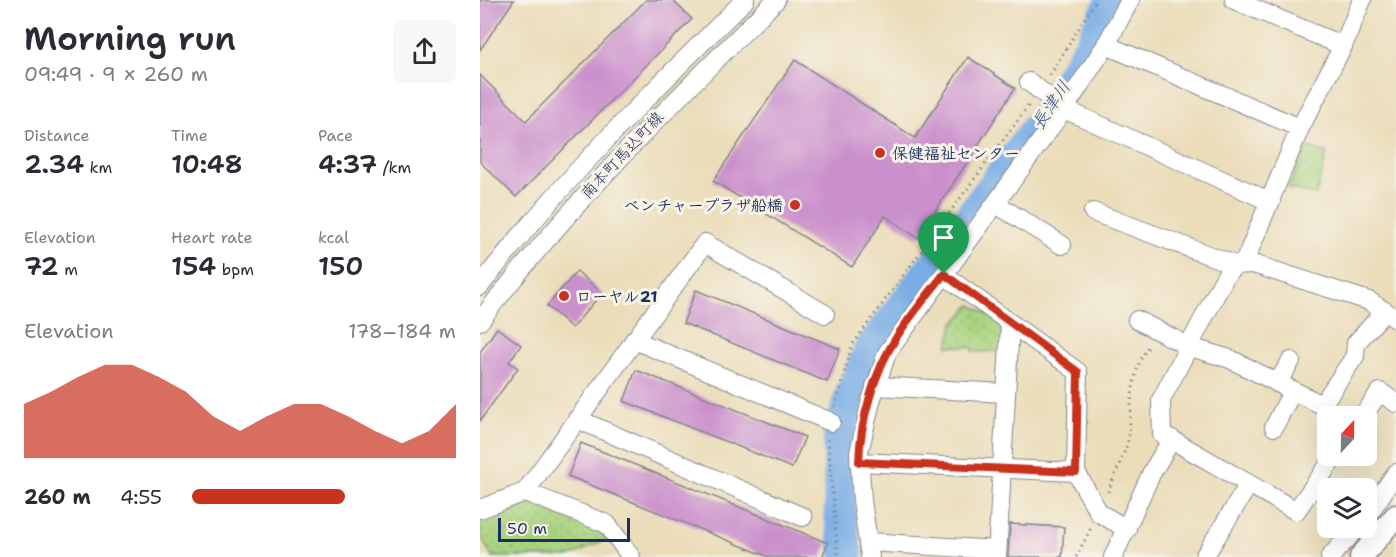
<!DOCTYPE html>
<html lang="en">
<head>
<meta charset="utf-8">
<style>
	body { margin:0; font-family:"Shantell Sans","Klee One",sans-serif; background:#f7f7f7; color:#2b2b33; height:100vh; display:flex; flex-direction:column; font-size:22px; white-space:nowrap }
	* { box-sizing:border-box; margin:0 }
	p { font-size:20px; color:#7c7c81 }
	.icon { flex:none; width:33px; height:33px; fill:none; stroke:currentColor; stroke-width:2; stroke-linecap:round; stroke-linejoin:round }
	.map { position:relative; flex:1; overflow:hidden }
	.drawer { display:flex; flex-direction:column; background:#fff; width:480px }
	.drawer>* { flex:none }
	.needle { width:39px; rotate:22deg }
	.buttons { position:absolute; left:837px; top:406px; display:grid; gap:12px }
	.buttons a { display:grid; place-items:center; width:60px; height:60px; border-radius:9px; background:#fff; box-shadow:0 6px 24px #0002; font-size:30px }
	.scale { position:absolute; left:18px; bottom:15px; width:132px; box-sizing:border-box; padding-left:6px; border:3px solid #1b2f5e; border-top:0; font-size:16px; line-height:21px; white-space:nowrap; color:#1b2f5e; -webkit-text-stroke:4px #f7f3e8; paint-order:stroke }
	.pin { position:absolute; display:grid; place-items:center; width:51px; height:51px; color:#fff; margin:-62px -26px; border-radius:50% 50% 50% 0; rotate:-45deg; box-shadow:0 0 6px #0007 }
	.pin .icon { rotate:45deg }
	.round { display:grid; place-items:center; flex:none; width:63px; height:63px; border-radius:9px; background:#f7f7f7 }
	.headline { display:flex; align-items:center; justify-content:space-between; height:102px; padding:0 24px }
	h1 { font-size:33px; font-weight:600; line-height:45px }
	.figures { display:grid; grid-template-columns:repeat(3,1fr); gap:9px; height:102px; padding:6px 24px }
	.figures div { display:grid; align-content:center }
	.figures b { font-size:26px; font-weight:600 }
	.figures small { font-size:16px; font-weight:400 }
	.figures p { font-size:16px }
	.chart { height:168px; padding:12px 24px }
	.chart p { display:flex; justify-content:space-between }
	.chart svg { width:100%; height:108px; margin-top:6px; fill:#c8321e; opacity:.7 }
	ul { padding:0 24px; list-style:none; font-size:20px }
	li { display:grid; grid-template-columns:96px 72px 1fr; align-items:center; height:45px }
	li i { height:15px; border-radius:8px; background:#c8321e }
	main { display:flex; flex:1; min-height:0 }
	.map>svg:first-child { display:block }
	.park { fill:url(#park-dots); stroke:#62816e; stroke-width:1.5 }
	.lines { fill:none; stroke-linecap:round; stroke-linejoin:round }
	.river { stroke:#79ade6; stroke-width:32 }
	.building { fill:#ca90cc }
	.minor-casing { stroke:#83868c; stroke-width:20 }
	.major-casing { stroke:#83868c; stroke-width:25 }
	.path { stroke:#83868c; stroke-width:3; stroke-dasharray:1.5 4.5; stroke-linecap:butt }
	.minor { stroke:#fff; stroke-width:18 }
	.major { stroke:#fff; stroke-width:22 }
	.route-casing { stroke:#fff; stroke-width:12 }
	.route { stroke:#c8321e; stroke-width:8 }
	.poi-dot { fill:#c8321e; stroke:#f7f3e8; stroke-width:2 }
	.labels { text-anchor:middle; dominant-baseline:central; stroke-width:6; stroke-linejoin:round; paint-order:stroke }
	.poi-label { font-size:16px; font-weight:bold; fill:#1b2f5e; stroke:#f7f3e8; text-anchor:start }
	.street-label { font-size:16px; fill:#1b2f5e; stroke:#f7f3e8 }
	.water-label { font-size:18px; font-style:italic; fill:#375587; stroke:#f7f3e8 }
</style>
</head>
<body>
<main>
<section class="drawer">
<div class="headline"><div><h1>Morning run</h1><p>09:49 · 9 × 260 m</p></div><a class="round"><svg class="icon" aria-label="share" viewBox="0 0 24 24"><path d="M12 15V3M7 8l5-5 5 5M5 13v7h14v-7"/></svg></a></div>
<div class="figures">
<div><p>Distance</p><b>2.34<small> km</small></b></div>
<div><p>Time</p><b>10:48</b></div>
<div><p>Pace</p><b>4:37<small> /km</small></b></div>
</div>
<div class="figures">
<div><p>Elevation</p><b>72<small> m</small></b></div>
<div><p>Heart rate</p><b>154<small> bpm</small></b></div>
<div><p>kcal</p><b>150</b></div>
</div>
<div class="chart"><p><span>Elevation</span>178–184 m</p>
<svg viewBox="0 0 160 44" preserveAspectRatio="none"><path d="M0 44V22L10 17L20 11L30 6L40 6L50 11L60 17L70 27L80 33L90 27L100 22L110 22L120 27L130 33L140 38L150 33L160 22V44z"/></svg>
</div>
<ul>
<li><b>260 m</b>4:55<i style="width:58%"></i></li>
</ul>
</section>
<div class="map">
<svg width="916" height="557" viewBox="0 0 916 557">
	<defs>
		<pattern id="park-dots" width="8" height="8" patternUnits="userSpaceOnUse" patternTransform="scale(1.5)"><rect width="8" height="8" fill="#a9d37f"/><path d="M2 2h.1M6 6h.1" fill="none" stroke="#91b570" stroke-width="1.8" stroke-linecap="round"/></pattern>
	</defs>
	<rect width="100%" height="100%" fill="#f7f3e8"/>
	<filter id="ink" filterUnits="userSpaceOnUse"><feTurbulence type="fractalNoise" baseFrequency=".0167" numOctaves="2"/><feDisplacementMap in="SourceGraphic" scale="12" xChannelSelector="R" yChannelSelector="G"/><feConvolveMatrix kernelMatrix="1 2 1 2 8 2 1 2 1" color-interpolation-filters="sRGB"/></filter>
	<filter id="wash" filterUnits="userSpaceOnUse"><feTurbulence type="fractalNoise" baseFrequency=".008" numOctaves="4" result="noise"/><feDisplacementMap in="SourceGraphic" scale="24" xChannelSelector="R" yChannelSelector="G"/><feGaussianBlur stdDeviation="1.35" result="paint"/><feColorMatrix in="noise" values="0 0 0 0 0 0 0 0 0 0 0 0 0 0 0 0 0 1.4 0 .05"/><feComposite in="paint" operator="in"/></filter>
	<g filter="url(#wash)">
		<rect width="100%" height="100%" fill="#ebddba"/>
		<g class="park">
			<path d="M828,147L847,152L836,195L808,188Z"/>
			<path d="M491,305L527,323L523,351L493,352L492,347L468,346L473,324Z"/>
			<path d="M46,497L119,527L127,539L89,557H12L0,534V516Z"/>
		</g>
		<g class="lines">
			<path class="river" d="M367,557L360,515L359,437L369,399L390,349L562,121L609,47L632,0"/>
		</g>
		<g id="blocks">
			<g class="building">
				<path d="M0,0H34L0,50Z"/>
				<path d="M166,0H192L212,19L36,197L0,162V75L46,121Z"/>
				<path d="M488,57L535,88L438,238L405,216L372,267L233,181L315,60L435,138Z"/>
				<path d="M97,271L122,293L92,328L67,306Z"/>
				<path d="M216,290L360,349L347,382L203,323Z"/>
				<path d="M17,328L41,345L29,362L38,368L0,421V352Z"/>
				<path d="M156,370L325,437L312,468L144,401Z"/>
				<path d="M101,443L348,543L342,557H289L88,476Z"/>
				<path d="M530,524L584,527L582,557H528Z"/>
			</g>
		</g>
	</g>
	<g filter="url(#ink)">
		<use href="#blocks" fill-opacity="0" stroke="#83868c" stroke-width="1.5"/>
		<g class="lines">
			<defs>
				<g id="minor">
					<path d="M754,0L863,46"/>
					<path d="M626,45L820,128"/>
					<path d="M549,82L584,109L791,202"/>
					<path d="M516,204L582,245"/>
					<path d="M613,212L755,265"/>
					<path d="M764,263L820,128L863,46L882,0"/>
					<path d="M464,275L598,372L596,472L619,513L647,529"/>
					<path d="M0,286C80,183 172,91 265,0"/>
					<path d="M657,320L710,347L750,359L842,405L875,356L876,343L905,311"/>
					<path d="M0,321C89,205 192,103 296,0"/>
					<path d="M154,340L351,422"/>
					<path d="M797,383L811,361"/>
					<path d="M395,386L525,393"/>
					<path d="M882,417L900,392L916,403"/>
					<path d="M97,419L323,517"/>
					<path d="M794,427L813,390"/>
					<path d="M855,456L816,511L682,434L681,400L746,275L755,265L773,264L889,301L916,319"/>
					<path d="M379,462L596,472"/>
					<path d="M45,492L127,524L151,557"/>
					<path d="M0,509L45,492L225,243L345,314"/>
					<path d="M886,518L916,473"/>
					<path d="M388,542L517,550"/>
					<path d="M390,557L382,500L379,452L391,401L407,353L584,109L626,45L650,0"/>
					<path d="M517,557L530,324"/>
					<path d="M633,557L672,472L692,439"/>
					<path d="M724,557L769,484"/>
					<path d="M850,557L877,528"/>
				</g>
				<path id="major" d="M881,557L916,516"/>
			</defs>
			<use href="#minor" class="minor-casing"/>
			<use href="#major" class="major-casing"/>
			<g class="path">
				<path d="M570,75L616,0"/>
				<path d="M355,407L372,345L549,105"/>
				<path d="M348,439L358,557"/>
				<path d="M628,492C634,474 647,453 649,434C652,405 650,368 670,345"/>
				<path d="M596,557L611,528"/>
			</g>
			<use href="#minor" class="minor"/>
			<use href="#major" class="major"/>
		</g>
	</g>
	<g class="lines" filter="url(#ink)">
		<defs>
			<path id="route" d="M464,274L598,372L596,472L379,462C380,422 394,372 416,338C430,316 448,295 464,274Z"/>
		</defs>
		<use href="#route" class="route-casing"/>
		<use href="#route" class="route"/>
	</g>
	<g class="poi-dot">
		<circle cx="400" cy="153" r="6"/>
		<circle cx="315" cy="205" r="6"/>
		<circle cx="84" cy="296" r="6"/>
	</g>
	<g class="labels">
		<g class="poi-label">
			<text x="412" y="153">保健福祉センター</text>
			<text x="303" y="205" text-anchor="end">ベンチャープラザ船橋</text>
			<text x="96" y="296">ローヤル21</text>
		</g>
		<g class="street-label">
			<text transform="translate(142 155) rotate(-47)">南本町馬込町線</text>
		</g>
		<g class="water-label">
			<text transform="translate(571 105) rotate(-56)">長津川</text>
		</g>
	</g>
</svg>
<div class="buttons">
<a><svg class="needle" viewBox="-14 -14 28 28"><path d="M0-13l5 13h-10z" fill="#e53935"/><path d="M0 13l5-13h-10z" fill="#7c7c81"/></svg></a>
<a><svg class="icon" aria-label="layers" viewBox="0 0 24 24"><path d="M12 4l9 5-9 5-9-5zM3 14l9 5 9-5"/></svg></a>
</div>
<div class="scale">50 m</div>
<div class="pin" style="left:464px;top:274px;background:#1e9e55"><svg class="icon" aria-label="arrive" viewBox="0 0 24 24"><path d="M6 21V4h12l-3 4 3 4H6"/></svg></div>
</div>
</main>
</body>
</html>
